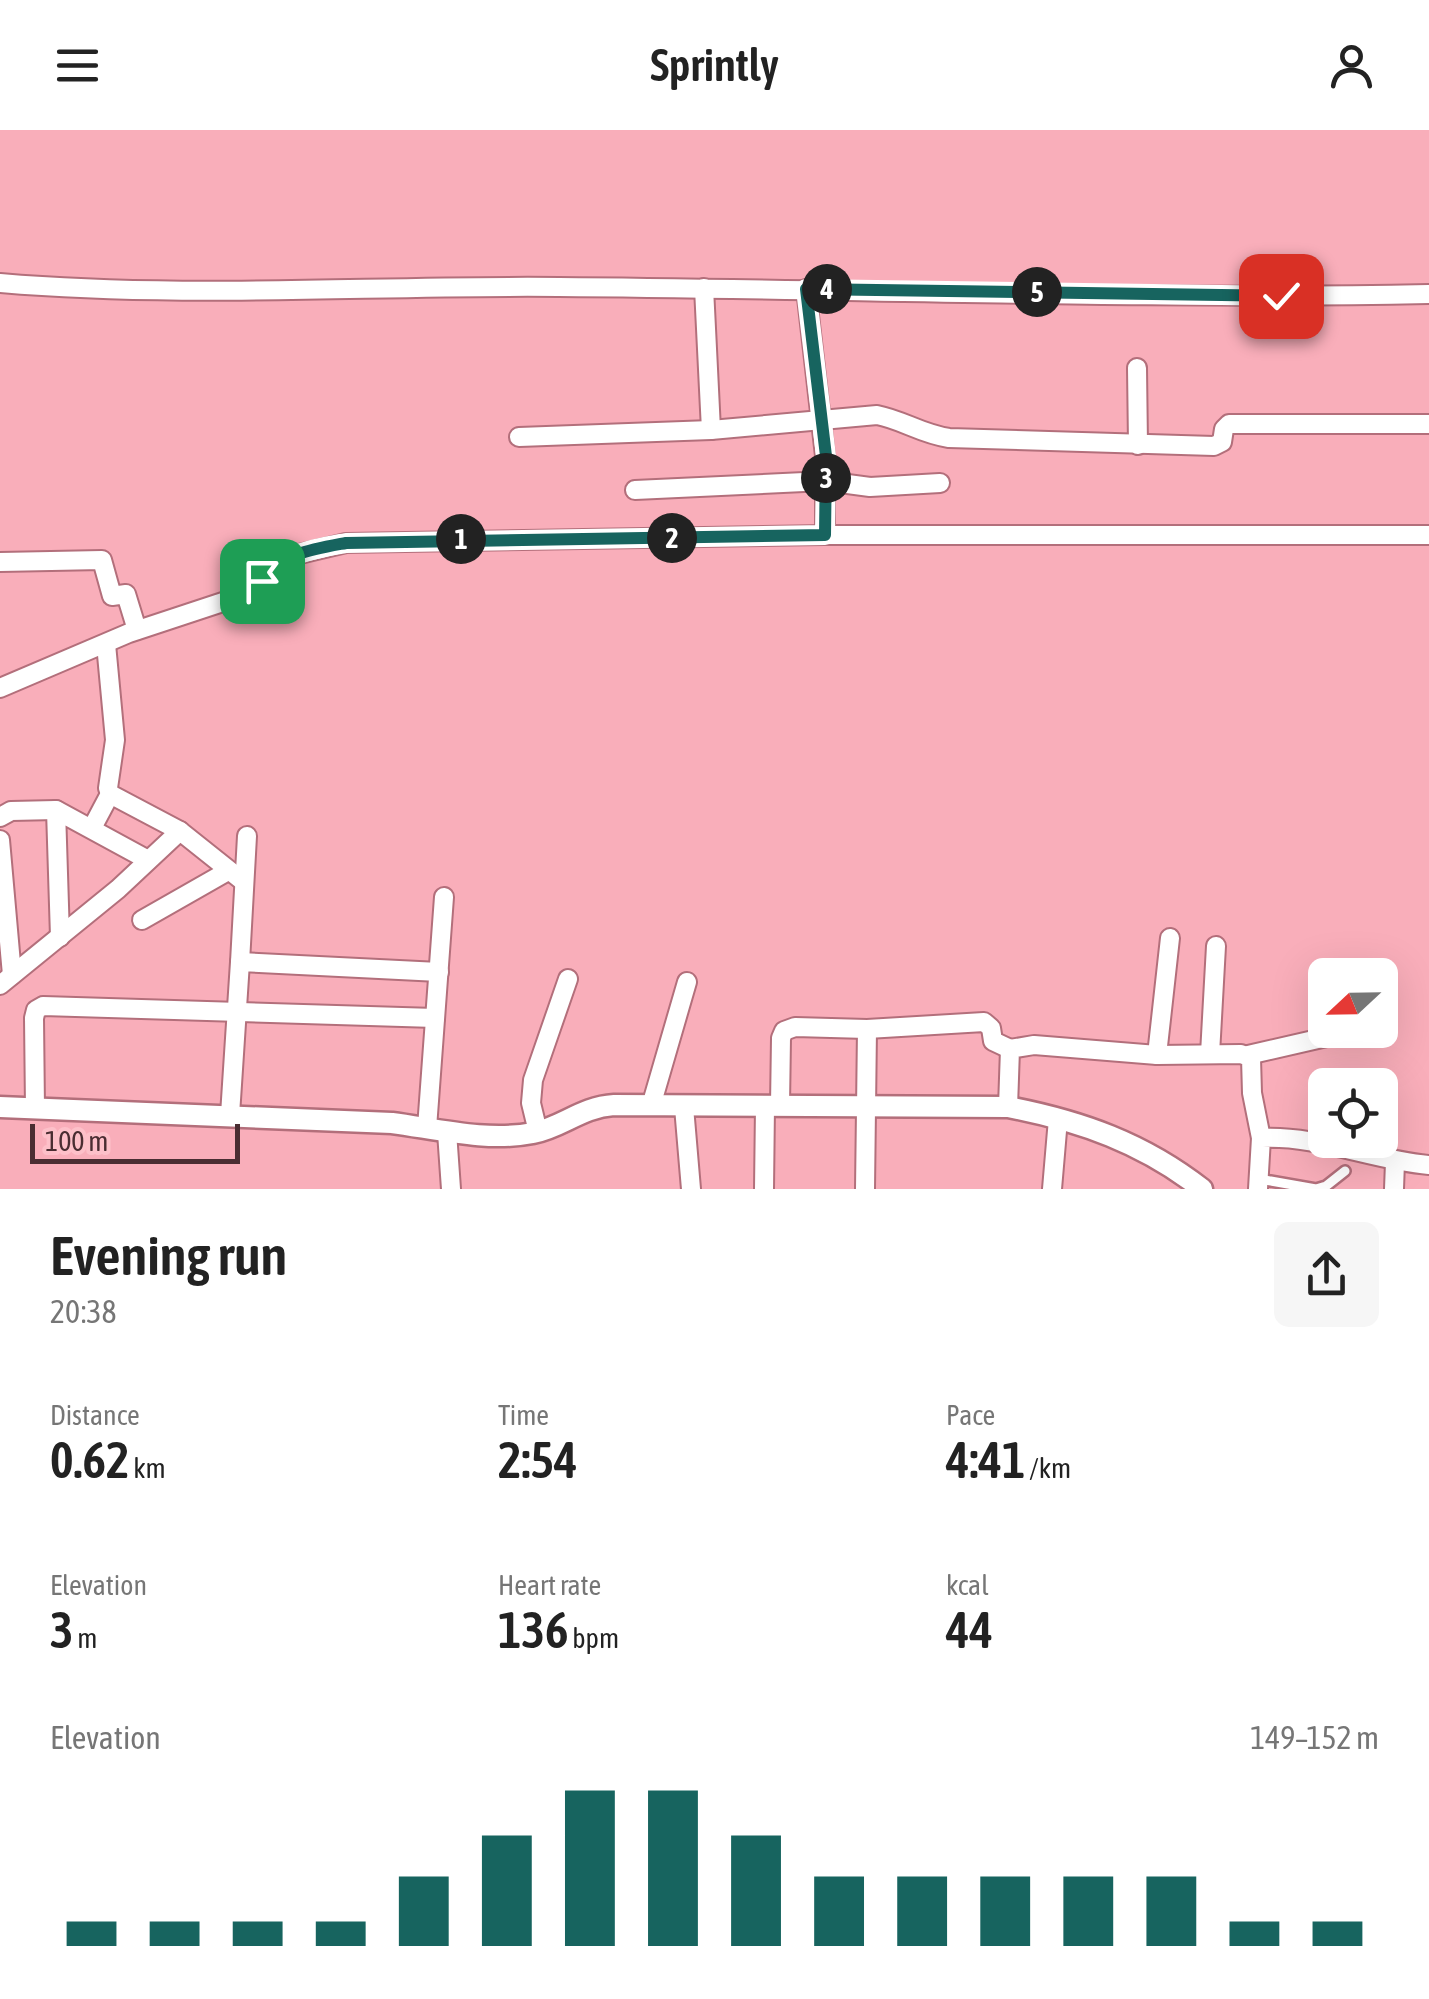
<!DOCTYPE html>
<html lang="en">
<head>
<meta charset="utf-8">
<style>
	body { margin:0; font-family:"Asap Condensed",sans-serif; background:#f6f6f6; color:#222; height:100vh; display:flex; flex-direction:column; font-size:38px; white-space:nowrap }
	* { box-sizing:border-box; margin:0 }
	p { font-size:32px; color:#767676 }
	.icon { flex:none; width:55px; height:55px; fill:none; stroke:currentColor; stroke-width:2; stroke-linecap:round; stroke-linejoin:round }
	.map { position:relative; height:1059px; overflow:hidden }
	.drawer { display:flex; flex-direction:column; background:#fff; flex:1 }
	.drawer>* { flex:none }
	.needle { width:65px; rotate:248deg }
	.buttons { position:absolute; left:1308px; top:828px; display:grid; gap:20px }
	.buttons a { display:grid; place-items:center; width:90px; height:90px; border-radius:15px; background:#fff; box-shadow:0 10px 40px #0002; font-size:50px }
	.scale { position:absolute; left:30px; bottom:25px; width:210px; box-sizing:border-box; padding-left:10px; border:5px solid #4a2d32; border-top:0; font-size:28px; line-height:35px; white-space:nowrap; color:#4a2d32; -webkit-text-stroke:8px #fdc0c9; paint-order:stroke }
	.pin { position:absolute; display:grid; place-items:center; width:85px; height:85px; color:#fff; margin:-42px; border-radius:20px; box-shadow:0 5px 15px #0006 }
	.km { position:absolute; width:50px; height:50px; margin:-25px; border-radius:50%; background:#222; color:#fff; font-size:28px; line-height:50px; text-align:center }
	.round { display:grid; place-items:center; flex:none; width:105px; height:105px; border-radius:15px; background:#f6f6f6 }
	.overview { display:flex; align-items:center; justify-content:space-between; height:170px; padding:0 50px }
	h1 { font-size:55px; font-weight:600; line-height:75px }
	.figures { display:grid; grid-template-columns:repeat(3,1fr); gap:15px; height:170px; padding:10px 50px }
	.figures div { display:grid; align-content:center }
	.figures b { font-size:50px; font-weight:600 }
	.figures small { font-size:28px; font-weight:400 }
	.figures p { font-size:28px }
	.chart { height:280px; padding:20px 50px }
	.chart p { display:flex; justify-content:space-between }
	.chart svg { width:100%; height:180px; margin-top:10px; stroke:#17645f; stroke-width:6 }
	header { display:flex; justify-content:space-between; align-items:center; height:130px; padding:0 50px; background:#fff; font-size:45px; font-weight:600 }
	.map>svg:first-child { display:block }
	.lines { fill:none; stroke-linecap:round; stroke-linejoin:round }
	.service-casing { stroke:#b36f7b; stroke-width:14 }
	.minor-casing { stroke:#b36f7b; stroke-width:22 }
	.tertiary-casing { stroke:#b36f7b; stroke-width:25 }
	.service { stroke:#fff; stroke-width:9 }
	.minor { stroke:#fff; stroke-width:18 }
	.tertiary { stroke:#fff; stroke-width:20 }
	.route-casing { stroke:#fff; stroke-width:20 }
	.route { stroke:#17645f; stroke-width:12 }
</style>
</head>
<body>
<header><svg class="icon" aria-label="menu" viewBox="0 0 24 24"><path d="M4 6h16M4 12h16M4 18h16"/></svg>Sprintly<svg class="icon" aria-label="person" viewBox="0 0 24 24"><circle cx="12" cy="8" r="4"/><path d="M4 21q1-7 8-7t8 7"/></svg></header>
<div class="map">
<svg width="1429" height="1059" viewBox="0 0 1429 1059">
	<rect width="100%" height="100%" fill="#f9aeba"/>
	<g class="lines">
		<defs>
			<path id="service" d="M1259,1049L1316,1059L1326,1056L1345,1041"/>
			<g id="minor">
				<path d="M0,153C186,169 373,155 559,157C849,159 1139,170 1429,164"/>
				<path d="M704,158L711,300"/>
				<path d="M806,159L825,326V405"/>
				<path d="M1137,238L1138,315"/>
				<path d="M519,307L711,300L877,285C903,290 921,304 949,308L1214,316L1222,312L1224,299L1229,294H1429"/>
				<path d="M635,360L825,351L870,357L940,353"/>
				<path d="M0,432L102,430L112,466L126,464L137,500"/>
				<path d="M106,514L115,610L108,658L110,664L180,701L244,752"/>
				<path d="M0,558L129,503L241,466L291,426L346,413L825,405H1429"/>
				<path d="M0,687L11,681L56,680"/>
				<path d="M92,698L110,664"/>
				<path d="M0,710L12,845"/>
				<path d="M142,790L228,741"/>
				<path d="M60,807L56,680L148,730"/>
				<path d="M240,832L247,706"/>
				<path d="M0,855L118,759L180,701"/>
				<path d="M1210,924L1216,816"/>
				<path d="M1157,925L1170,808"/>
				<path d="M1248,925L1331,906"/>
				<path d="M780,975L781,908L784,901L795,897L867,899L984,892L991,898L993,911L1010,919"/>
				<path d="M651,976L687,852"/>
				<path d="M684,977L691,1059"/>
				<path d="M1008,977L1010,919L1034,915L1157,925L1241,924L1251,928L1252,963L1261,1008"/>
				<path d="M35,979L34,888L36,880L43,876L435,888"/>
				<path d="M230,985L240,832L439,842"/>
				<path d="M427,998L444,767"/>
				<path d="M447,1002L451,1059"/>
				<path d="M538,1002L531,973L533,950L568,849"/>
				<path d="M764,1059L765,976"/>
				<path d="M865,1059L867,899"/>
				<path d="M1052,1059L1058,989"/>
				<path d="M1258,1059L1261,1008C1318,1005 1372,1030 1429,1035"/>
				<path d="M1394,1059L1395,1032"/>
			</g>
			<path id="tertiary" d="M0,977L392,993C437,999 488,1012 533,1003C563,997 581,977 614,975L1008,977C1081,991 1143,1013 1202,1059"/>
		</defs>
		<use href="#service" class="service-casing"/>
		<use href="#minor" class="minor-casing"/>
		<use href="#tertiary" class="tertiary-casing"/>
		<use href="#service" class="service"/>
		<use href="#minor" class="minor"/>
		<use href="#tertiary" class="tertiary"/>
	</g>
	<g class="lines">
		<defs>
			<path id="route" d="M262,451C283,423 313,419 346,413L825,405L826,326L806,159L1281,166"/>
		</defs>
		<use href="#route" class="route-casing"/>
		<use href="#route" class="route"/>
	</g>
</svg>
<div class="buttons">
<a><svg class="needle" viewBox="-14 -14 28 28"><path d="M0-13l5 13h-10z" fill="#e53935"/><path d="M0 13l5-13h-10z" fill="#767676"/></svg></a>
<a><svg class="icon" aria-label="locate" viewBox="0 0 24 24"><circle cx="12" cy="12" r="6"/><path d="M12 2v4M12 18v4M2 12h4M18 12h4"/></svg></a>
</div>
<div class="scale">100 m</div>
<div class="pin" style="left:262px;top:451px;background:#1e9e55"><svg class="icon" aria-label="arrive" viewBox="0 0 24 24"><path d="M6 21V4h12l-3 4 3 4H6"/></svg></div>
<div class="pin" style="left:1281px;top:166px;background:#d93025"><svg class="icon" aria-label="check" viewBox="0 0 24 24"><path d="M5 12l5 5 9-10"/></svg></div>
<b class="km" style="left:461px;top:409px">1</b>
<b class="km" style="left:672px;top:408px">2</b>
<b class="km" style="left:826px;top:348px">3</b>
<b class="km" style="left:827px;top:159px">4</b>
<b class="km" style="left:1037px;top:162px">5</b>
</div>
<section class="drawer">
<div class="overview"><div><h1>Evening run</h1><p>20:38</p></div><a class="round"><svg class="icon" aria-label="share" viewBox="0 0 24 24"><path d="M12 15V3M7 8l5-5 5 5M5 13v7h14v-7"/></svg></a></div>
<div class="figures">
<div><p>Distance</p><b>0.62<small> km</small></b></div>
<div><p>Time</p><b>2:54</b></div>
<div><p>Pace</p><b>4:41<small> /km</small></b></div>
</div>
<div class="figures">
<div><p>Elevation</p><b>3<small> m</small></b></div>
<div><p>Heart rate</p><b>136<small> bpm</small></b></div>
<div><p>kcal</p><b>44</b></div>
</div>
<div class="chart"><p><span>Elevation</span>149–152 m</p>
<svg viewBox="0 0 160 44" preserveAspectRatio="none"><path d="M5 44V38M15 44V38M25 44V38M35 44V38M45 44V27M55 44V17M65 44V6M75 44V6M85 44V17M95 44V27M105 44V27M115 44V27M125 44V27M135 44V27M145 44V38M155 44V38"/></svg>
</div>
</section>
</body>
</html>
